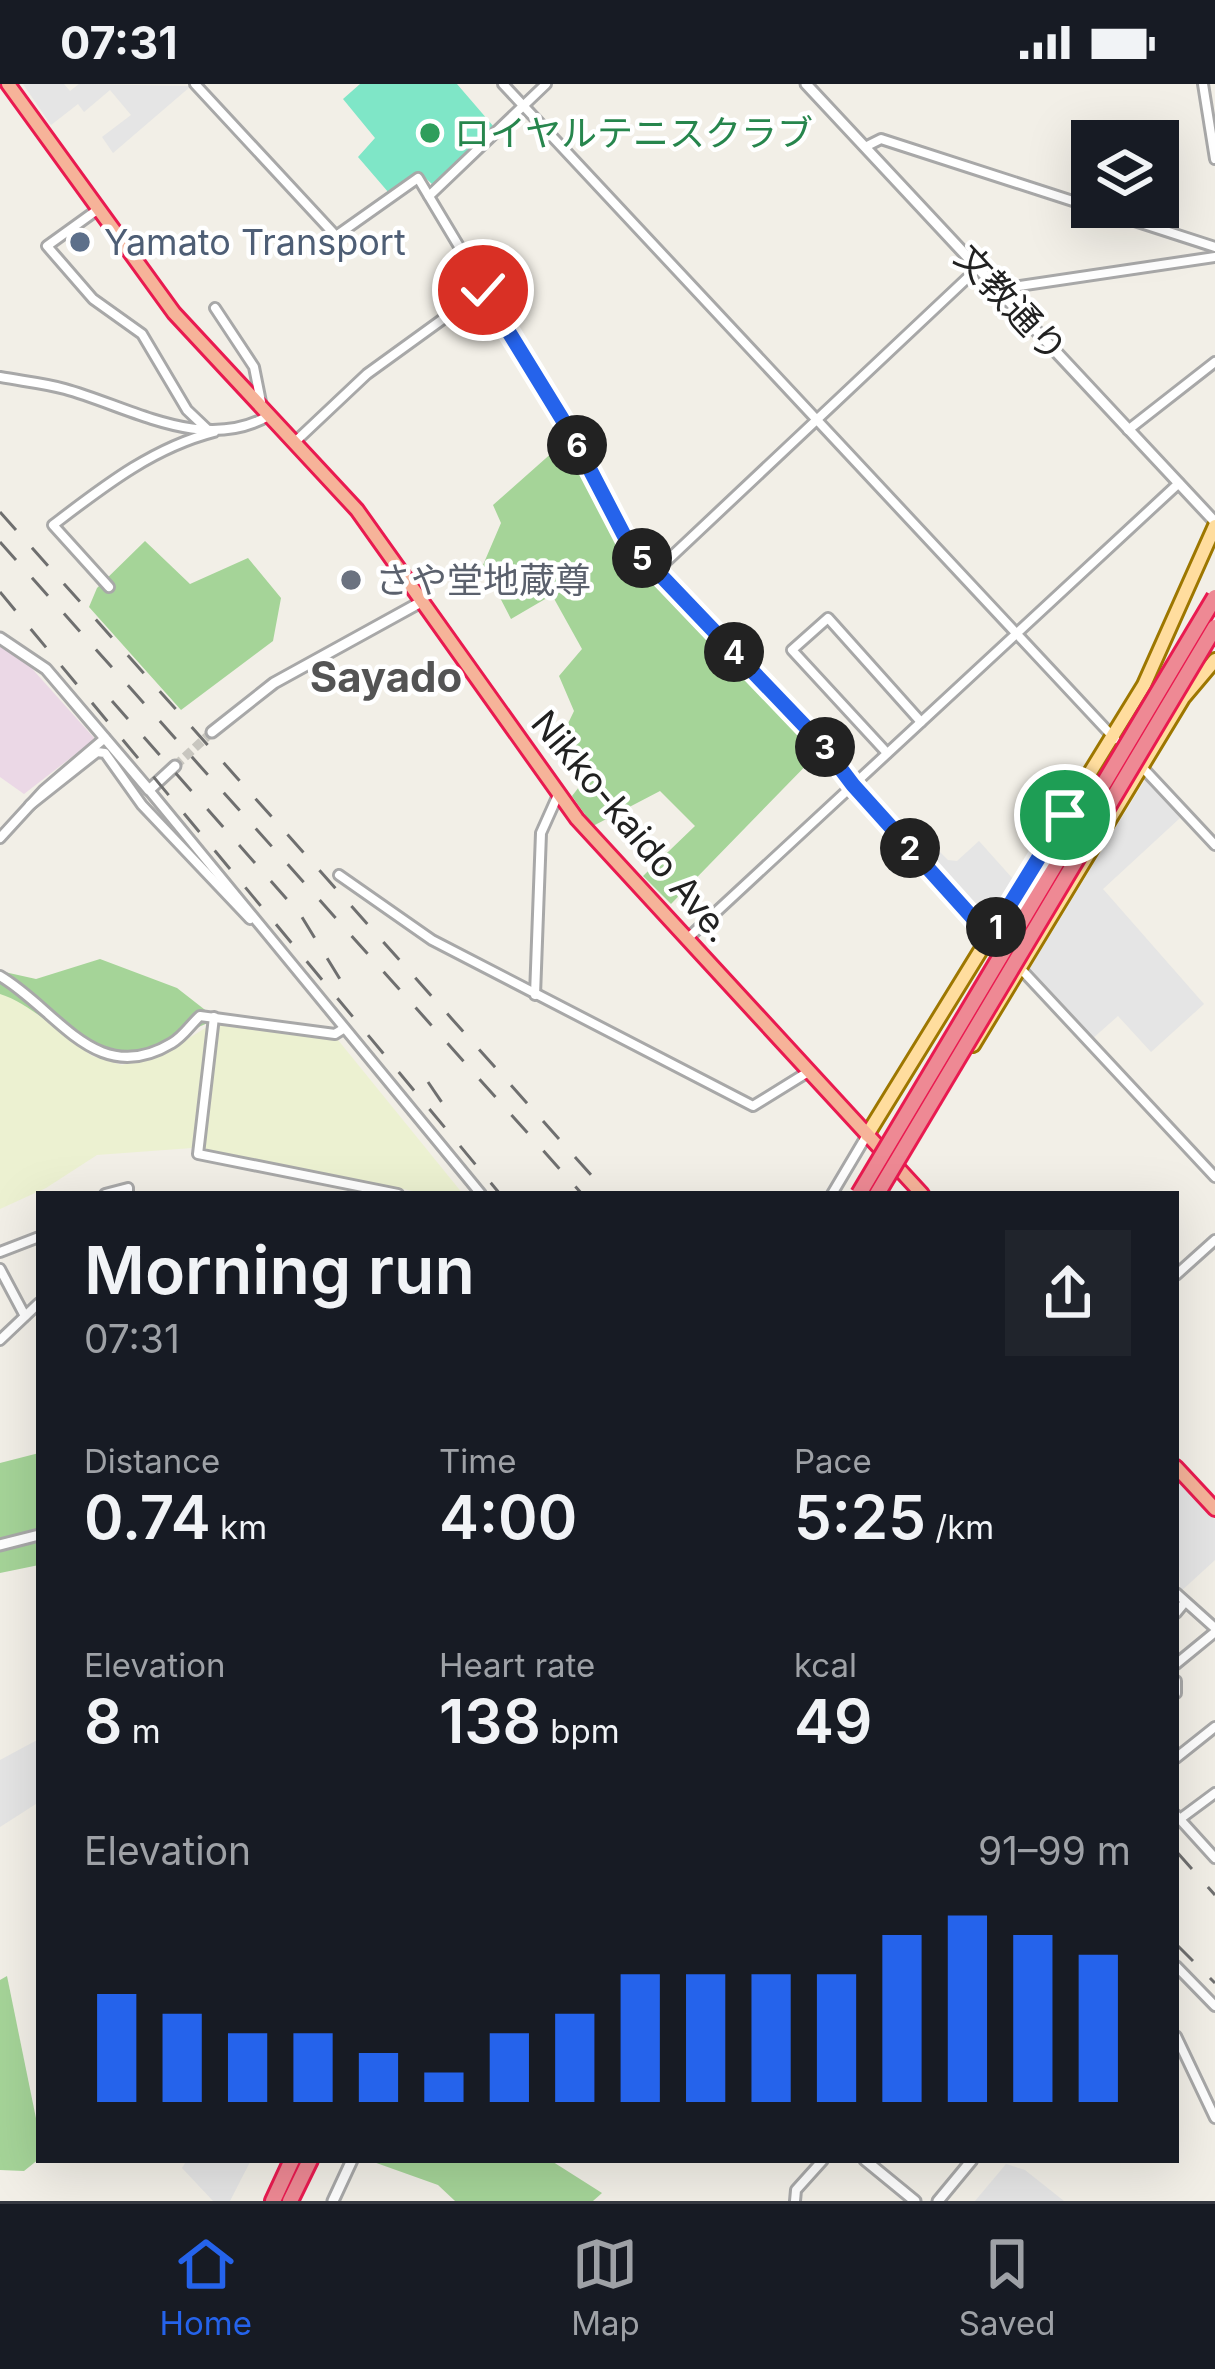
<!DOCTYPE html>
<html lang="en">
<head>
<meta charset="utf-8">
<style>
	body { margin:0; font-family:Inter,"Noto Sans JP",sans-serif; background:#20242c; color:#f1f3f6; height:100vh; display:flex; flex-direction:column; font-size:45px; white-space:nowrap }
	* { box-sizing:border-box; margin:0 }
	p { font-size:39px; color:#9ea1a6 }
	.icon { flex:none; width:66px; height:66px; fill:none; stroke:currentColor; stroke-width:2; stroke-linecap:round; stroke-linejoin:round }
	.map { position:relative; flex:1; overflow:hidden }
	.details { position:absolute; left:36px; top:1107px; width:1143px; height:972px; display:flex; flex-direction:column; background:#171b24; border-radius:0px; box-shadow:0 12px 48px #0002 }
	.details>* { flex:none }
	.tools { position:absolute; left:1071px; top:36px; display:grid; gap:24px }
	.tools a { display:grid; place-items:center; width:108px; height:108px; border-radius:0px; background:#171b24; box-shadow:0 12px 48px #0002; font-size:60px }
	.pin { position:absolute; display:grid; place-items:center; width:102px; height:102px; color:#fff; margin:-51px; border:6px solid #fff; border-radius:50%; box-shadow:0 3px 12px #0007 }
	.km { position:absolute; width:60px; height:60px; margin:-30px; border-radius:50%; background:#222; color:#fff; font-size:33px; line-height:60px; text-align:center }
	.round { display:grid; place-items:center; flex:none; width:126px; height:126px; border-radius:0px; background:#20242c }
	.headline { display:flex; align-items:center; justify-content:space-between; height:204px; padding:0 48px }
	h1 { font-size:66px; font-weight:600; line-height:90px }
	.metrics { display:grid; grid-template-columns:repeat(3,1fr); gap:18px; height:204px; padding:12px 48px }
	.metrics div { display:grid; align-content:center }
	.metrics b { font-size:60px; font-weight:600 }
	.metrics small { font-size:33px; font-weight:400 }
	.metrics p { font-size:33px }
	.chart { height:336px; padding:24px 48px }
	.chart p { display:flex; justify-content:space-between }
	.chart svg { width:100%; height:216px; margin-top:12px; stroke:#2563eb; stroke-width:6 }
	.status { display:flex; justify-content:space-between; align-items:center; height:84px; padding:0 60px; background:#171b24; direction:ltr }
	.status svg { height:33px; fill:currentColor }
	.menu { display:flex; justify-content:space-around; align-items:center; height:168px; border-top:3px solid #363941; background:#171b24; font-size:33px; color:#9ea1a6 }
	.menu a { display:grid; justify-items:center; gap:6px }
	.menu .current { color:#2563eb }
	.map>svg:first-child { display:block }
	.industrial { fill:#ebd8e6 }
	.farmland { fill:#ecf1d1 }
	.forest { fill:#a5d498 }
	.pitch { fill:#7fe6c7 }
	.parking { fill:#e5e5e5 }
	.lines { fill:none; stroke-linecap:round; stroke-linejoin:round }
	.tertiary-tunnel { stroke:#c8c6bf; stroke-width:9; stroke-dasharray:9 4.5; stroke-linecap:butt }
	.minor-casing { stroke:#a8a8a8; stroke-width:14 }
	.tertiary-casing { stroke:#a8a8a8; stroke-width:15 }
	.primary-casing { stroke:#9d7700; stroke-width:18 }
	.trunk-casing { stroke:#e91a50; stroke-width:18 }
	.motorway-casing { stroke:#e91a50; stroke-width:20 }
	.minor { stroke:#fff; stroke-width:8 }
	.tertiary { stroke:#fff; stroke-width:9 }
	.primary { stroke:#ffdd9e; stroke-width:12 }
	.trunk { stroke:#f6b399; stroke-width:12 }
	.motorway { stroke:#ee8994; stroke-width:14 }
	.rail { stroke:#6f6f6f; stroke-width:3; stroke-dasharray:24 24; stroke-linecap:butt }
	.motorway-bridge-casing { stroke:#e91a50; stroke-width:20; stroke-linecap:butt }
	.motorway-bridge { stroke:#ee8994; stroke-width:14 }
	.route-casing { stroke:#fff; stroke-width:24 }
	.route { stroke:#2563eb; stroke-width:15 }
	.leisure-dot { fill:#2e9e5b; stroke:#fff; stroke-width:4.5 }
	.service-dot { fill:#5c6f8a; stroke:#fff; stroke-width:4.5 }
	.worship-dot { fill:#6b7280; stroke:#fff; stroke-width:4.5 }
	.labels { text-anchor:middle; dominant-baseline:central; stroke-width:9; stroke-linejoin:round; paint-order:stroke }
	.leisure-label { font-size:36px; fill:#27864d; stroke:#fff; text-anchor:start }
	.service-label { font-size:36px; fill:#4e5e75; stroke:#fff; text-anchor:start }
	.street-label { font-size:36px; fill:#212121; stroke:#fff }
	.worship-label { font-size:36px; fill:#5b616d; stroke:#fff; text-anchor:start }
	.quarter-label { font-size:42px; font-weight:bold; fill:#545454; stroke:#fff }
</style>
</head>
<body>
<div class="status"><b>07:31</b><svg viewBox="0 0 49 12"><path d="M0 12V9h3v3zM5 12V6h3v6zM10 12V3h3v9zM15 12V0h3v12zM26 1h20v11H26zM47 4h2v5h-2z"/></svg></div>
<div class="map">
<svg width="1215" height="2117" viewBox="0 0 1215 2117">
	<rect width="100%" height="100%" fill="#f2efe7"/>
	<path class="industrial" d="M0,562L27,579L95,655L24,710L0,693Z"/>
	<g class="farmland">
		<path d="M0,902L92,972L122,981L168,967L207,943L192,1064L97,1071L46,1104L0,1125Z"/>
		<path d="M218,941L338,956L463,1110H428L204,1066Z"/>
	</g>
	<g class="forest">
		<path d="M563,359L615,452L822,665L671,820L643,792L695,742L660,707L593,742L572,712L593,685L563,650L574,627L559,592L582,565L552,511L511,535L483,481L501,439L493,421Z"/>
		<path d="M145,457L190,500L248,474L281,514L273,557L181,626L89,523L97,504Z"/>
		<path d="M100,875L177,904L218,936C188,943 167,966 142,972C85,987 48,925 0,910V887L36,895Z"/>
		<path d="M39,1369V1481L0,1489V1379Z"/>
		<path d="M7,1892L39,2049V2075L24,2087L0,2086V1896Z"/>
		<path d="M368,2076H550L602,2109L593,2117H455L438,2101Z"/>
	</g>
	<path class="pitch" d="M360,0H457L494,43L433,101L420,89L389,109L358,73L375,54L343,15Z"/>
	<g class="parking">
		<path d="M23,0H64L70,7L79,0L191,2L113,69L102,53L131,31L110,6L84,28L78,20L51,41Z"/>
		<path d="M1146,694L1180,734L1103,805L1204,920L1151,968L1118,932L1092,955L1029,886Z"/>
		<path d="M979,757L1013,795L994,827L979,833L922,774L940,758L938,766L948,776L957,777Z"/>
		<path d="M1176,1395L1215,1435V1476L1180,1508Z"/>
		<path d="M39,1655V1718L0,1743V1676Z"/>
		<path d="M187,2076H258L250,2078L230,2117H213L182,2084Z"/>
		<path d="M1006,2080L1025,2086L1064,2117H975Z"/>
	</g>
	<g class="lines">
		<path class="tertiary-tunnel" d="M175,682L212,648"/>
		<defs>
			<g id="minor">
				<path d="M195,0L336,152L418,94L572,351L626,455L822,660L853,701L1006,869"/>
				<path d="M503,0L1115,655"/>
				<path d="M1203,0L1215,75"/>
				<path d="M865,63L881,55L1215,163"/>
				<path d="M429,112L546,0"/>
				<path d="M97,126L47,162L93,215L142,250L187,326L208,346"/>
				<path d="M999,205L1215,173"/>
				<path d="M215,224L254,283L261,318"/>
				<path d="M0,293C21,297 44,299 65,305C130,323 204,370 270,331"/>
				<path d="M1128,346L1215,278"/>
				<path d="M297,356L367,290L483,206"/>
				<path d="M654,489L979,183"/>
				<path d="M109,503L53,441C103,403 152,364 214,348"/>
				<path d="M887,669L792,566L828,534L921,638"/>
				<path d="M1142,683L1215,761"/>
				<path d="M149,706L481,1110"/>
				<path d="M30,721L97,668L105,669L142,721L250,835"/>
				<path d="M0,754L44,706L105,654"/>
				<path d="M339,791L432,856L753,1022L808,988"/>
				<path d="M687,855L1179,399"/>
				<path d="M1020,884L1215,1093"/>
				<path d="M0,892C58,926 96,1005 172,959C184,952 190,941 200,932L335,950L343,945"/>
				<path d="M535,911L541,749L558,711"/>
				<path d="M214,933L198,1070L398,1110"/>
				<path d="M105,1110L128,1104V1110"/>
				<path d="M832,1110L867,1051"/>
				<path d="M0,1168L39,1153"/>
				<path d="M0,1185L25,1232"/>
				<path d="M1176,1191L1215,1156"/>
				<path d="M0,1256L39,1219"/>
				<path d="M1176,1509L1215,1544"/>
				<path d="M1176,1529L1185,1518"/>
				<path d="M1176,1580L1215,1548"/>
				<path d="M1176,1597V1609"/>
				<path d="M1176,1674L1215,1643"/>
				<path d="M1176,1731L1215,1774"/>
				<path d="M1180,1735L1215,1709"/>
				<path d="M1176,1882L1215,1922"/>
				<path d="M1176,1952L1215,2034"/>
				<path d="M795,2117L796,2106L823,2076"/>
			</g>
			<g id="tertiary">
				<path d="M806,0L1215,438"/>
				<path d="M0,554L46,585L149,706L175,682"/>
				<path d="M212,648L274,599L421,518"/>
				<path d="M0,1461L39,1451"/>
				<path d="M865,2076L915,2117"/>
				<path d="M333,2117L352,2076"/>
				<path d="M938,2117L972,2076"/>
			</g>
			<g id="primary">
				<path d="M973,961L1183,614L1215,576"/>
				<path d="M867,1051L1144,601L1215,442"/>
			</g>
			<g id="trunk">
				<path d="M8,0L174,229L357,426L577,735L922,1110"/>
				<path d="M1176,1383L1215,1425"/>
			</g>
			<g id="motorway">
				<path d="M273,2117L292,2076"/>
				<path d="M290,2117L310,2076"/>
			</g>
		</defs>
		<use href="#minor" class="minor-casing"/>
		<use href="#tertiary" class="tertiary-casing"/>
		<use href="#primary" class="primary-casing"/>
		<use href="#trunk" class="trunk-casing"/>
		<use href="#motorway" class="motorway-casing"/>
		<use href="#minor" class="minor"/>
		<use href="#tertiary" class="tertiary"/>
		<use href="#primary" class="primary"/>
		<use href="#trunk" class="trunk"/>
		<use href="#motorway" class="motorway"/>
		<g class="rail">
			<path d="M0,428L608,1110"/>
			<path d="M0,458L582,1110"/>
			<path d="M0,508L500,1110"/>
			<path d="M112,617L300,830L343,900"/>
			<path d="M428,998L445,1023"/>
			<path d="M1176,1767L1215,1811"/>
			<path d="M1176,1860L1215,1899"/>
		</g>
		<defs>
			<g id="motorway-bridge">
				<path d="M859,1110L1215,513"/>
				<path d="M877,1110L1215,543"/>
			</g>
		</defs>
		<use href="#motorway-bridge" class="motorway-bridge-casing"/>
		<use href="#motorway-bridge" class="motorway-bridge"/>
	</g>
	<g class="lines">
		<defs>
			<path id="route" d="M483,206L572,351L626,455L822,660L853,701L990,853L1065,731"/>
		</defs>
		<use href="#route" class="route-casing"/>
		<use href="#route" class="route"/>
	</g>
	<circle class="leisure-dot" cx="430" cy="49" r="12"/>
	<circle class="service-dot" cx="80" cy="158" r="12"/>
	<circle class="worship-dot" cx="351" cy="496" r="12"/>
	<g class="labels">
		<g class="leisure-label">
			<text x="454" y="49">ロイヤルテニスクラブ</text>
		</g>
		<g class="service-label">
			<text x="104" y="158">Yamato Transport</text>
		</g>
		<g class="street-label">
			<text transform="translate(1011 219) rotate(47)">文教通り</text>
			<text transform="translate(632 742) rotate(50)">Nikko-kaido Ave.</text>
		</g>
		<g class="worship-label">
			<text x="375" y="496">さや堂地蔵尊</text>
		</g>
		<g class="quarter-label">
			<text x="386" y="592">Sayado</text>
		</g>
	</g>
</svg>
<div class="tools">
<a><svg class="icon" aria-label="layers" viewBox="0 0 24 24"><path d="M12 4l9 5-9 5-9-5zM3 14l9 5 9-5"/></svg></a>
</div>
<div class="pin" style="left:1065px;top:731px;background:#1e9e55"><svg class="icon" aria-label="arrive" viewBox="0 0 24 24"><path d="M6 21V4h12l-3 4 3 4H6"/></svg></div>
<div class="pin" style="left:483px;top:206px;background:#d93025"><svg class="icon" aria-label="check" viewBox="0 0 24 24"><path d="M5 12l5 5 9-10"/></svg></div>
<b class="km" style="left:996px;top:843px">1</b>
<b class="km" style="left:910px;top:764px">2</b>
<b class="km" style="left:825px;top:663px">3</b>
<b class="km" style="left:734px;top:568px">4</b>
<b class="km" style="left:642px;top:474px">5</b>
<b class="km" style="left:577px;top:361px">6</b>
<section class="details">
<div class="headline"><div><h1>Morning run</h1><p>07:31</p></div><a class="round"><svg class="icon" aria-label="share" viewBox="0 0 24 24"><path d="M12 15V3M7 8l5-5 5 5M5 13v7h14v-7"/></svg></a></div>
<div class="metrics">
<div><p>Distance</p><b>0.74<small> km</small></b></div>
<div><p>Time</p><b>4:00</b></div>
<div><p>Pace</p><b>5:25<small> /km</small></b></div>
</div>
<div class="metrics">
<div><p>Elevation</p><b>8<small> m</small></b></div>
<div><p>Heart rate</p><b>138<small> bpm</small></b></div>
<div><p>kcal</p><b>49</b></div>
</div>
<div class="chart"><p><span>Elevation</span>91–99 m</p>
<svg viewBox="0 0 160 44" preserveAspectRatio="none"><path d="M5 44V22M15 44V26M25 44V30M35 44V30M45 44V34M55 44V38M65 44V30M75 44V26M85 44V18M95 44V18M105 44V18M115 44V18M125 44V10M135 44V6M145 44V10M155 44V14"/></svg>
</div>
</section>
</div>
<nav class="menu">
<a class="current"><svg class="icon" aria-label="home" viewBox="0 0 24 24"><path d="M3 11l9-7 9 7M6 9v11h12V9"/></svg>Home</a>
<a><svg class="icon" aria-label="map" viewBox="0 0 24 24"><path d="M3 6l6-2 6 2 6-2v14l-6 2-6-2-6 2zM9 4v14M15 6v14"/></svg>Map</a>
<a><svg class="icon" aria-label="saved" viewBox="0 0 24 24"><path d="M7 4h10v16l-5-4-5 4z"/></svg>Saved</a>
</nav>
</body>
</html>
